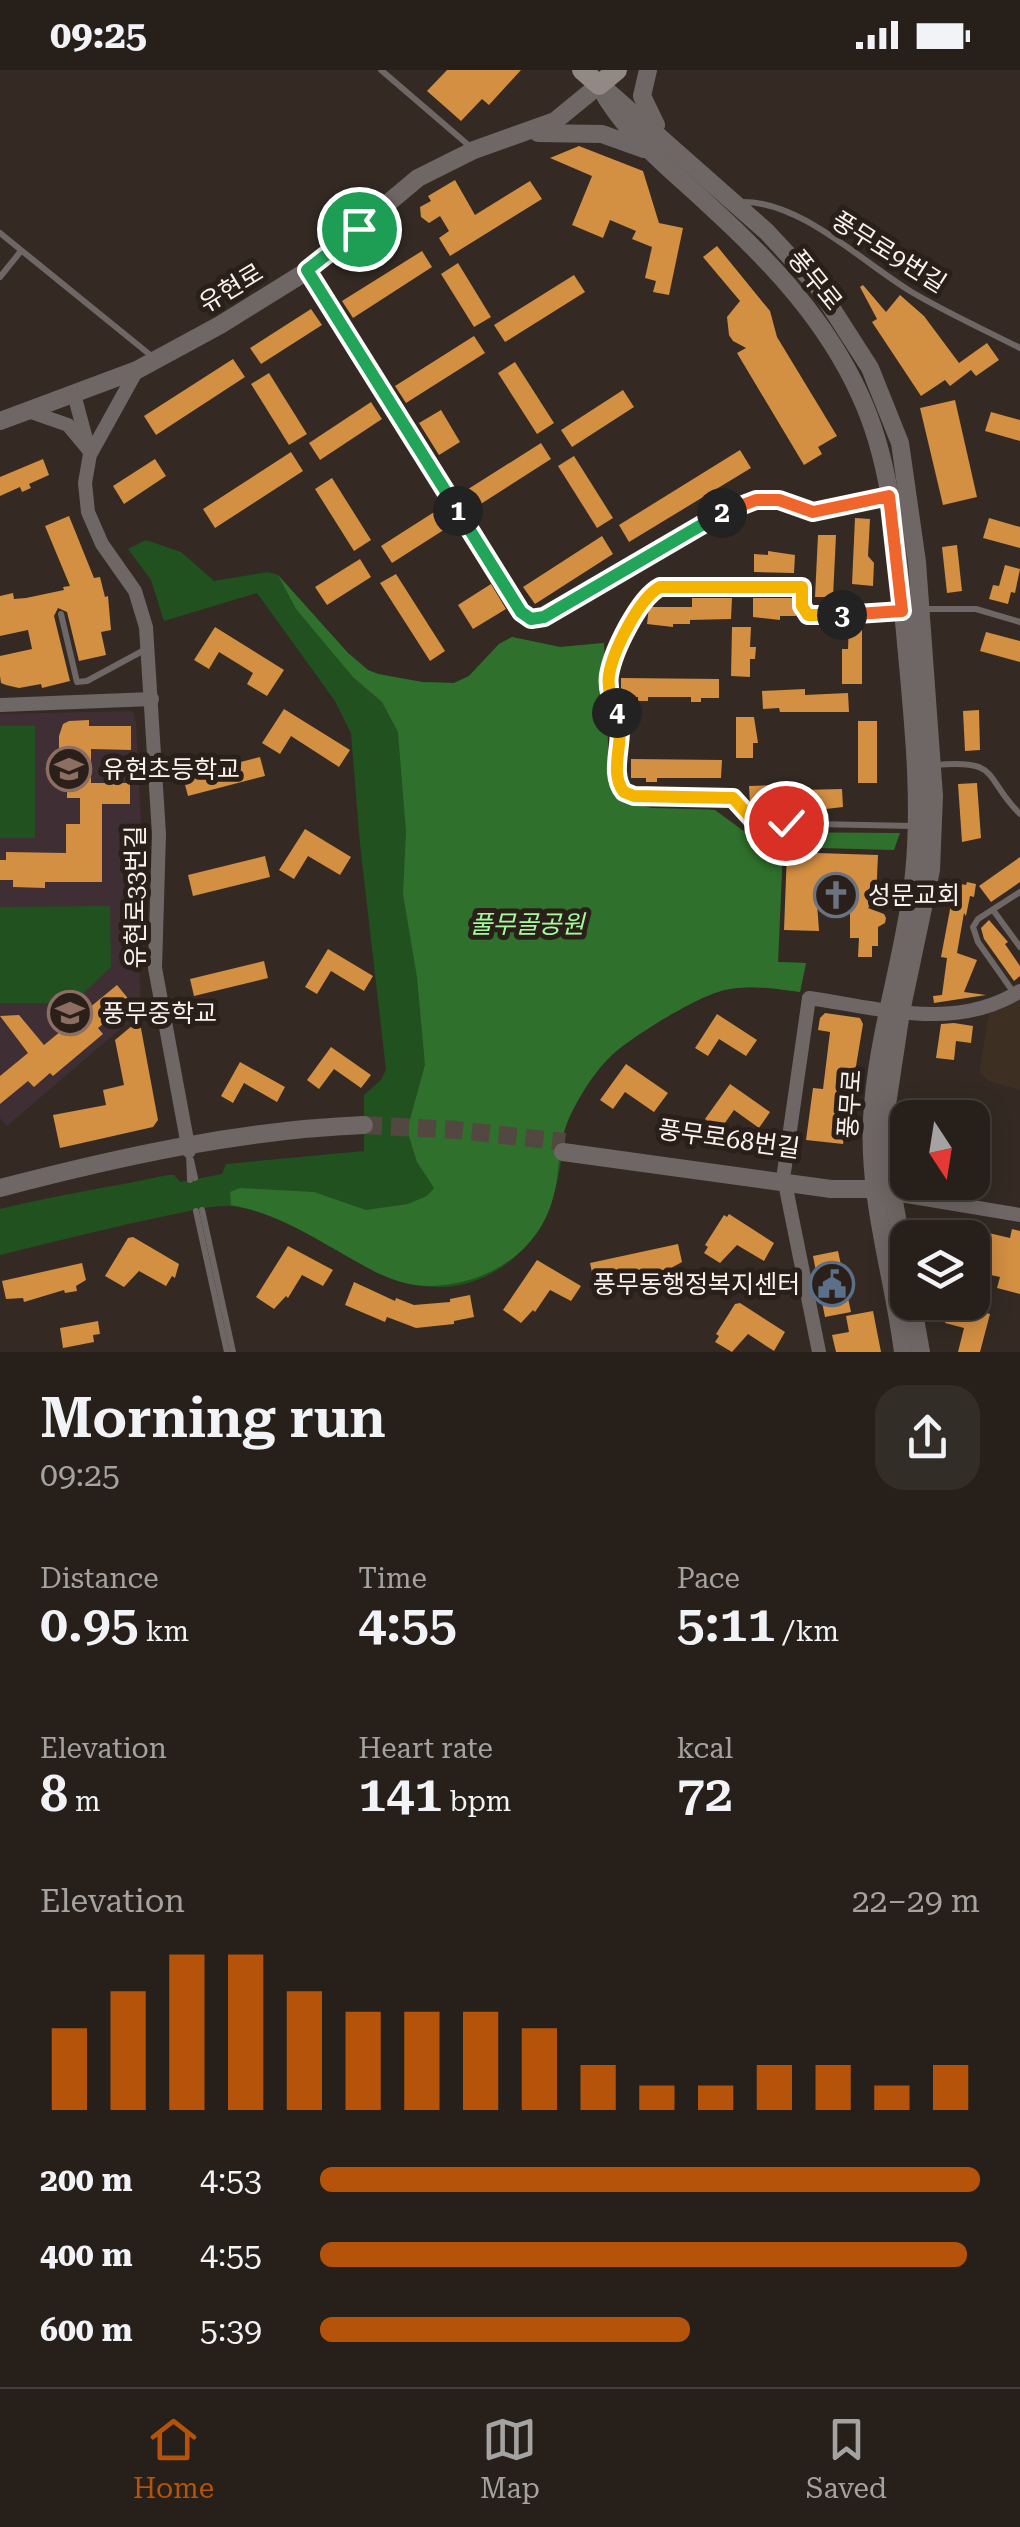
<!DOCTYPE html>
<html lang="en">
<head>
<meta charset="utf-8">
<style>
	body { margin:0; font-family:"Roboto Serif","Noto Sans KR",serif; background:#332d27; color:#f1f3f6; height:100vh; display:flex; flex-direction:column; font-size:38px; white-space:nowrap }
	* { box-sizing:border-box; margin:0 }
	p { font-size:32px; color:#a4a3a2 }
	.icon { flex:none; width:55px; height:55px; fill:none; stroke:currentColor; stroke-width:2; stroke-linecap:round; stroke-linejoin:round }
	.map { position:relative; height:1282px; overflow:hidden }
	.panel { display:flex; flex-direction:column; background:#27201a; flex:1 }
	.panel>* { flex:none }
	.needle { width:65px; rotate:168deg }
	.buttons { position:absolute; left:890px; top:1030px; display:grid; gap:20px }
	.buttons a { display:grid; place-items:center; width:100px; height:100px; border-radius:20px; background:#27201a; box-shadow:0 5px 25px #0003,0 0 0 2px #433e39; font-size:50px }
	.pin { position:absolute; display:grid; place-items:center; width:85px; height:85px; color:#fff; margin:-42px; border:5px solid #fff; border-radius:50%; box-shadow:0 2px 10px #0007 }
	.km { position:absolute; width:50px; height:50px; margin:-25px; border-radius:50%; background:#222; color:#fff; font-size:28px; line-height:50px; text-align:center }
	.round { display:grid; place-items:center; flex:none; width:105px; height:105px; border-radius:30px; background:#332d27 }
	.overview { display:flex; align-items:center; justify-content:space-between; height:170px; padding:0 40px }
	h1 { font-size:55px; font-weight:600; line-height:75px }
	.figures { display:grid; grid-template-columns:repeat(3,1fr); gap:15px; height:170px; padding:10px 40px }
	.figures div { display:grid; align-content:center }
	.figures b { font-size:50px; font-weight:600 }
	.figures small { font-size:28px; font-weight:400 }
	.figures p { font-size:28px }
	.chart { height:280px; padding:20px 40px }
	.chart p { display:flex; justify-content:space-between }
	.chart svg { width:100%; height:180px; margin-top:10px; stroke:#b45309; stroke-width:6 }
	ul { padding:0 40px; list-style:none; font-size:32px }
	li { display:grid; grid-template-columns:160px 120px 1fr; align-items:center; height:75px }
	li i { height:25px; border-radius:12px; background:#b45309 }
	.status { display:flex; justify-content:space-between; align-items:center; height:70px; padding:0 50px; background:#27201a; direction:ltr }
	.status svg { height:28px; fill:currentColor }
	.tab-bar { display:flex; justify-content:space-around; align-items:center; height:140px; border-top:2px solid #433e39; background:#27201a; font-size:28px; color:#a4a3a2 }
	.tab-bar a { display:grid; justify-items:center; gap:5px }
	.tab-bar .active { color:#b45309 }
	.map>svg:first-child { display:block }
	.built { fill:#3e2f23 }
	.education { fill:#402e35 }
	.green { fill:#21511e }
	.forest { fill:#2f712c }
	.building { fill:#d38f42 }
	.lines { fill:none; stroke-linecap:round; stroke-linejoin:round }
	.tertiary-tunnel { stroke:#524841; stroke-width:18; stroke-dasharray:18 9; stroke-linecap:butt }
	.service { stroke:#6e6765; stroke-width:6 }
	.minor { stroke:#6e6765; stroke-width:14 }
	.tertiary { stroke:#6e6765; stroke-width:18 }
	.secondary { stroke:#928884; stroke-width:20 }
	.split-1-casing { stroke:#fff; stroke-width:20 }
	.split-2-casing { stroke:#fff; stroke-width:20 }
	.split-3-casing { stroke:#fff; stroke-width:20 }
	.split-4-casing { stroke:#fff; stroke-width:20 }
	.split-5-casing { stroke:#fff; stroke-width:20 }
	.split-1 { stroke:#22a559; stroke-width:12 }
	.split-2 { stroke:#22a559; stroke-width:12 }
	.split-3 { stroke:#f0652b; stroke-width:12 }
	.split-4 { stroke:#f5b400; stroke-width:12 }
	.split-5 { stroke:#f5b400; stroke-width:12 }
	.labels { text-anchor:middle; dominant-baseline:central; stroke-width:10; stroke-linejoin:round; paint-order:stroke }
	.street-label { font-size:25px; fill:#f9f2ed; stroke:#2a2019 }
	.poi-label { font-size:25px; fill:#f9f2ed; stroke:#2a2019; text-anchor:start }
	.park-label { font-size:25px; font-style:italic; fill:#a2fb9b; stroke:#2a2019 }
</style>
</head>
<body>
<div class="status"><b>09:25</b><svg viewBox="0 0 49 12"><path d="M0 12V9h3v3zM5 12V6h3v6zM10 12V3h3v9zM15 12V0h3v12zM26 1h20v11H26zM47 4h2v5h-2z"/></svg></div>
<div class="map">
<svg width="1020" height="1282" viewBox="0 0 1020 1282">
	<rect width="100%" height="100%" fill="#342a23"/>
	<path class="built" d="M1020,928V1020L989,1011L980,1003V997L989,942Z"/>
	<path class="education" d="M133,641L136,653L142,775L138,873L141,941L7,1056L0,1048V644Z"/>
	<g class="green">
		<path d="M146,470L181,482L214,511L268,502L278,505L348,583L368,600L378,604L422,612L454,613L469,606L499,574L512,567L560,577L604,573L609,700L614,723L620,730L651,738L709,739L745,762L784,763L778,892L806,893L800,922C776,919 749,914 725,920C699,925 632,966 613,984C595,1000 576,1031 567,1053C561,1067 563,1084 560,1098C553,1140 535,1176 499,1199C403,1259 327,1152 238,1137C216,1133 192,1141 170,1145C113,1157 57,1171 0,1185V1139C56,1125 112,1117 168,1105H174L180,1112L222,1104L226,1094L364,1081V1025L381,1010L386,1000L360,774L351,663L335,631L257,523L164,551L151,510L128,479Z"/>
		<rect x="0" y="656" width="35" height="112"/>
		<path d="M110,836L111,897L73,933H0V837Z"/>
	</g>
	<path class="forest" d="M278,505L348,583L368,600L378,604L422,612L454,613L469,606L499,574L512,567L560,577L604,573L609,700L614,723L620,730L651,738L715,740L745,762L900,763L894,780L783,777L778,892L806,893L800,922C776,919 749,914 725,920C699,925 633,966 613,984C595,1000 576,1031 567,1053C558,1075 560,1104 553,1128C538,1185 483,1216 426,1216C390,1215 360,1193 329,1176C299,1158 266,1141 231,1135L230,1122L240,1118L314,1122L366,1140L408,1134L427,1126L434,1118L417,1092L407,1060L425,995L417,907L403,824L406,762L398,662L382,632L353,607L296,539Z"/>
	<g class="building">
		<path d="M447,0H521L489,35L482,29L461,51L427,21Z"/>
		<path d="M579,76L643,101L659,153L683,158L669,225L653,222L656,211L645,208L652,177L632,169L636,161L610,150L603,168L572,155L592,106L550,88Z"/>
		<path d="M455,110L475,145L530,111L542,129L450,186L439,168L449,161L440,146L429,153L421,147L420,137L431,131L428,126Z"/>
		<path d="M717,176L770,241L777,267L837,366L818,377L822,384L804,395L737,283L746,278L733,271L729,265L727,247L740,231L703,187Z"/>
		<path d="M422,181L432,197L353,248L342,231Z"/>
		<path d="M458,193L491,247L474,257L441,204Z"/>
		<path d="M574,205L585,222L505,272L494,255Z"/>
		<path d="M863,215L886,242L900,225L924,246L959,293L987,273L999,290L976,306L971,300L950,316L945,310L921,326L872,252L877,249L860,217Z"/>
		<path d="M311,239L322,255L261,294L250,278Z"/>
		<path d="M474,266L485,283L406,333L395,316Z"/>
		<path d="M233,289L245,307L156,365L144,346Z"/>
		<path d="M515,292L554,353L537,364L498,303Z"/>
		<path d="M269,303L307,364L289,375L251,314Z"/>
		<path d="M623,320L634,337L572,377L561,360Z"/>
		<path d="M955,330L977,427L943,435L920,338Z"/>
		<path d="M371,332L382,349L320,390L309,373Z"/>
		<path d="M441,340L460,372L439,385L419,353Z"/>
		<path d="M991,342L1020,350V371L985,361Z"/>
		<path d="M541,373L551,389L473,439L462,423Z"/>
		<path d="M740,380L751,398L629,472L619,455Z"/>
		<path d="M291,382L303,401L215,458L203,439Z"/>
		<path d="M574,386L613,448L597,458L558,396Z"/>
		<path d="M43,389L49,405L29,414L31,418L22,422L20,417L0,426V407Z"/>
		<path d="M155,389L166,406L124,434L113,416Z"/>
		<path d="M332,408L371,470L354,481L315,419Z"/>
		<path d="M442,437L453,454L392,493L381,476Z"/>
		<path d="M69,446L94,508L100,507L105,527L108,526L111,560L101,562L106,585L79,591L67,542L58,538L54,546L70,611L42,618L41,614L19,618L6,615L1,613L0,606V586L32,579L28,560L0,566V526L13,523L14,529L26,528L64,520L63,517L70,516L45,456Z"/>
		<path d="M855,448L870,449L868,486L874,493L873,516L852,514Z"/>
		<path d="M989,448L1020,457V478L983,468Z"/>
		<path d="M818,465H836L833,527H815Z"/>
		<path d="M602,466L613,484L535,534L523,517Z"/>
		<path d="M957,475L962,521L947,523L942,477Z"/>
		<path d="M768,481L795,485L794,503L754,502V484L768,485Z"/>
		<path d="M360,489L371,507L327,535L315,517Z"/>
		<path d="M1005,495L1020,499L1015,523L1011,522L1008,534L989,529L993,515L999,516Z"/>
		<path d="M396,504L445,581L430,591L380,513Z"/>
		<path d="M491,514L506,539L473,559L458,535Z"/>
		<path d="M692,528H732L731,549L690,550V554H673V557L647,554L649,537H692Z"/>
		<path d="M753,528H795L796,546H780V550L753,547Z"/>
		<path d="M849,553H862V614H842V579H848Z"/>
		<path d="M215,557L284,600L267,626L247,614L253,603L219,582L209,599L194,590Z"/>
		<path d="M732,557H751L750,577H756L755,589H750V607L731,606Z"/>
		<path d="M986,562L1020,571V592L980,581Z"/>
		<path d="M621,608L719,609V628H701V632H691V627H648V631H638V627H621Z"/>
		<path d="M805,619V625L848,623L849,642H780L779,638L763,639L762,621Z"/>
		<path d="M284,639L350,680L339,697L291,666L280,684L262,673Z"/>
		<path d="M979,640L980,680L965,681L963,641Z"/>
		<path d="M736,647H754L758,673H753V688H736Z"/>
		<path d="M89,650V656H131V680L91,679V713H130V734H102V812H45V818L13,817V810H0V790H6V782L66,783V754H80V728H67V685H59V666L63,654L69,651Z"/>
		<rect x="858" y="651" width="19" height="62"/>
		<path d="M260,687L265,706L188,726L183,707Z"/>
		<path d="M631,689L722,690L721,708H657V712H646V708H631Z"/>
		<path d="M977,713L981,768L962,772L958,714Z"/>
		<path d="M800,714V720L842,719L843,737L817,740V737L800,738V733L780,734V738L750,735L749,716Z"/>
		<path d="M305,759L351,787L340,805L308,786L294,809L279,800Z"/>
		<path d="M787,782L878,785L876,828L868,838L884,844L886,848L885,853L878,857V876H872V887H858L859,868H850V835L817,833L819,861L784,860Z"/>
		<path d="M265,786L270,807L193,826L188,805Z"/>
		<path d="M1020,787V812L991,832L979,816Z"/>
		<path d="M967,812L976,814L974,827L970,826L966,846L964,843L957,883L977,890L964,922L986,925L934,933L933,926L942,925L947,888L941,887L955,813L966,815Z"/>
		<path d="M989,850L1008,872L1005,874L1020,896V906L1014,911L984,869L981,858Z"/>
		<path d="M328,879L373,906L364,921L331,901L317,924L305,917Z"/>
		<path d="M264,891L268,908L194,926L190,909Z"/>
		<path d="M117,915L131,932L98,958L103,964L53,1006L50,1003L34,1017L28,1011L0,1034V1006L28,983L0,946L19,945L44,975Z"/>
		<path d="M825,943L860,948L863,954L843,1074L806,1070L813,1018L823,1019L830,962L818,960L820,948Z"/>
		<path d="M717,944L757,970L746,986L719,969L708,986L695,978Z"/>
		<path d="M140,953L158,1050L153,1057L60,1078L53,1045L106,1035L103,1020L124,1015L115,970L133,955Z"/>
		<path d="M954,953L973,956L971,973L956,971L954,990L936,988L941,954Z"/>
		<path d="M331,977L371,1005L361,1018L334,999L319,1019L307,1010Z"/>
		<path d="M240,992L285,1017L277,1032L244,1013L233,1033L221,1026Z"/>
		<path d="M626,994L668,1023L654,1042L625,1022L613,1039L600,1030Z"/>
		<path d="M730,1014L770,1042L759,1058L734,1040L720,1060L705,1049Z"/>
		<path d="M729,1144L774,1173L764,1191L737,1175L720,1193L704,1183L708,1177L705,1175L724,1145L727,1147Z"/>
		<path d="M937,1151L1010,1168L1012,1159L1020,1161V1224L997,1218L1000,1207L972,1201V1168H928L931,1153Z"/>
		<path d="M133,1167L179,1194L175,1208L172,1206L166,1216L139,1201L124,1217L105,1206L128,1168Z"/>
		<path d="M678,1174L682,1192L671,1198V1202L636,1206L615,1214L614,1211L606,1213L605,1209L594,1212L590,1193Z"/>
		<path d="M288,1176L333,1200L323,1216L302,1205L288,1228L286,1226L274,1239L256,1227Z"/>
		<path d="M838,1181L851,1242L825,1247L813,1186Z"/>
		<path d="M537,1190L581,1216L571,1231L550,1220L535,1242L533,1240L521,1253L503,1240Z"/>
		<path d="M82,1193L86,1210L76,1216L77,1221L65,1223L64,1220L24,1232L23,1228L6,1229L2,1211Z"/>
		<path d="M354,1212L395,1231L396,1228L414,1235L450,1232V1229L470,1225L474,1247L454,1251V1254L416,1258L387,1247L385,1252L345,1235Z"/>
		<path d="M740,1233L785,1262L774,1281L748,1264L732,1282L715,1272L719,1266L716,1264L735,1234Z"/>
		<path d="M950,1234L990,1244L980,1282H958L964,1258L945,1253Z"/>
		<path d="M873,1241L881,1282H836L832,1265L849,1262L846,1246Z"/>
		<path d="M98,1251L100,1264L93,1265L94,1272L63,1278L60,1258Z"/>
	</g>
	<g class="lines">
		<path class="tertiary-tunnel" d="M364,1055L457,1060L565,1072"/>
		<g class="service">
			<path d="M381,0L473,79"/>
			<path d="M741,132C799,130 861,191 910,221C945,242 983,259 1020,278"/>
			<path d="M0,163L154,288"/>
			<path d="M308,202L521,542L531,549L544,547L711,449L746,433L779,430L813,441L885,426"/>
			<path d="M0,207L21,181"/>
			<path d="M924,539H976L1020,552"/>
			<path d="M901,541L812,546L802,536V517H660C636,530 607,593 609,620C610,634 621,645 622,658C623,677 616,695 618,714L628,724L733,727L747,746L766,753L913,756"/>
			<path d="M61,544L77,612L87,611L148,578"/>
			<path d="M935,695C1001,689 983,707 1020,744"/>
			<path d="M993,840L1020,877"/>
			<path d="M1014,923L978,872L973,857L978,849L1020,822"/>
			<path d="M189,1083L190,1110"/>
			<path d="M191,1090L195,1108"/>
			<path d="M202,1140L233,1282"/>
			<path d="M196,1141L227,1282"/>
		</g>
		<g class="minor">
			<path d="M74,324L90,384L85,413L88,442L102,474L135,521L146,557L159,764L155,898L189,1081"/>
			<path d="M28,341L68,355L88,379"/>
			<path d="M91,383L137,300"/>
			<path d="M1,635L152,629"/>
			<path d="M784,1102L809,928C879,938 956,962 1020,921"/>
			<path d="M785,1113L819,1282"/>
			<path d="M883,1122L1020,1145"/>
		</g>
		<g class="tertiary">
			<path d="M648,0L642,26L656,55"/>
			<path d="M599,15C625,65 671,99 711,137C771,192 826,250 860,325C894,398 897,483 905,562C912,642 922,724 914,804C905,887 876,966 872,1050C868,1129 893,1204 903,1282"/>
			<path d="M604,18L767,162L818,217L870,298L900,373L917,492L934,726L931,800L901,942L887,1035V1093L908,1208"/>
			<path d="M538,63L602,64L644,79"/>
			<path d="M0,351L137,300L220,255L307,201L418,108L474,80L555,51L599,15"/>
			<path d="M563,1082L831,1119H873"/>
			<path d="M0,1118C119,1087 240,1060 364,1055"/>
			<path d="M912,1232L921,1282"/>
		</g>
		<path class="secondary" d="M582,0L599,15L617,0"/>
	</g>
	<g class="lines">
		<defs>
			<path id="split-1" d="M359,159L307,200L458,441"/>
			<path id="split-2" d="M458,441L521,542L531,549L544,547L722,443"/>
			<path id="split-3" d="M722,443L756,430H779L813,442L889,426L902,541L842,545"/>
			<path id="split-4" d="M617,643C612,631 607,619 609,605C613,581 639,528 660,517H802V536L808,545H842"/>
			<path id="split-5" d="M617,643C627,668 607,701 624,722L634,726L733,728L753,750L786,753"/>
		</defs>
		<use href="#split-1" class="split-1-casing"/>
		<use href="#split-2" class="split-2-casing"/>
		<use href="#split-3" class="split-3-casing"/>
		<use href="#split-4" class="split-4-casing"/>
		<use href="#split-5" class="split-5-casing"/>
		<use href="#split-1" class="split-1"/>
		<use href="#split-2" class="split-2"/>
		<use href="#split-3" class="split-3"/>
		<use href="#split-4" class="split-4"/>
		<use href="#split-5" class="split-5"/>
	</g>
	<defs>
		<symbol id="school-ring" viewBox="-11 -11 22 22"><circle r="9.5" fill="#2a2019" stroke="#8d6e63" stroke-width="1.5"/><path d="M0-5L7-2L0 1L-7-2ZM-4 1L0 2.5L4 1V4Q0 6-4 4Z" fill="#8d6e63"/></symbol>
		<symbol id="church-ring" viewBox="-11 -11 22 22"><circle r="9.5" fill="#2a2019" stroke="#6b7280" stroke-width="1.5"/><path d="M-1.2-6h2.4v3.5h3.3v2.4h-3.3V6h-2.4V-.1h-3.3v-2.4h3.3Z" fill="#6b7280"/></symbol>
		<symbol id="civic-ring" viewBox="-11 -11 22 22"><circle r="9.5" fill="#2a2019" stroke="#5c6f8a" stroke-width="1.5"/><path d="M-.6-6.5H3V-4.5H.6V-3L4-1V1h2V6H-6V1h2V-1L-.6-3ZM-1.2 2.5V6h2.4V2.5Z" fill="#5c6f8a"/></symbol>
	</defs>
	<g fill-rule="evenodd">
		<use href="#school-ring" x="44" y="674" width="50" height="50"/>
		<use href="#church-ring" x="811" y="800" width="50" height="50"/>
		<use href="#school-ring" x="45" y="918" width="50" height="50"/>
		<use href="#civic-ring" x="807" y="1189" width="50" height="50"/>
	</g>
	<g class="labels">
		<g class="street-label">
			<text transform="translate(889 182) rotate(32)">풍무로9번길</text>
			<text transform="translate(815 210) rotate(51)">풍무로</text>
			<text transform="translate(231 218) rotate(-31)">유현로</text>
			<text transform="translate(135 827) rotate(-90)">유현로33번길</text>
			<text transform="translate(850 1034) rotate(-86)">풍무로</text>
			<text transform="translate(729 1069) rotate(8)">풍무로68번길</text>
		</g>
		<g class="poi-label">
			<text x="102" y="699">유현초등학교</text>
			<text x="868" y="825">성문교회</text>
			<text x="102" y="943">풍무중학교</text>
			<text x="800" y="1214" text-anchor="end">풍무동행정복지센터</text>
		</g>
		<g class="park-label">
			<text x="527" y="854">풀무골공원</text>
		</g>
	</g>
</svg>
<div class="buttons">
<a><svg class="needle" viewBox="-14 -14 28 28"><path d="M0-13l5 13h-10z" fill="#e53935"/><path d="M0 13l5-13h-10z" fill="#a4a3a2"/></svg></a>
<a><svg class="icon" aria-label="layers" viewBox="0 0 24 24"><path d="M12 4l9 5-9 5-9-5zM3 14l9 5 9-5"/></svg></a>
</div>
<div class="pin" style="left:359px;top:159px;background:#1e9e55"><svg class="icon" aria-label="arrive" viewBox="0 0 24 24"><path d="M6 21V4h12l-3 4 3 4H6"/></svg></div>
<div class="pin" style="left:786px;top:753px;background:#d93025"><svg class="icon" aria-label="check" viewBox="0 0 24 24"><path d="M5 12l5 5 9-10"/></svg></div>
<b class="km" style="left:458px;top:441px">1</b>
<b class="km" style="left:722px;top:443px">2</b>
<b class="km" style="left:842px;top:545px">3</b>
<b class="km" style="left:617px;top:643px">4</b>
</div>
<section class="panel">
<div class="overview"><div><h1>Morning run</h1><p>09:25</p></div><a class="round"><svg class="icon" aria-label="share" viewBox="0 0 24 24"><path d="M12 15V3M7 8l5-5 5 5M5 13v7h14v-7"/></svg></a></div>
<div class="figures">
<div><p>Distance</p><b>0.95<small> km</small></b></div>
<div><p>Time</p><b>4:55</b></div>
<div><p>Pace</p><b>5:11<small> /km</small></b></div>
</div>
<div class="figures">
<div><p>Elevation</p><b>8<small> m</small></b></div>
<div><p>Heart rate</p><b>141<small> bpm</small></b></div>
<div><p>kcal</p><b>72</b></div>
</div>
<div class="chart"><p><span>Elevation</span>22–29 m</p>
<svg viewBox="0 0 160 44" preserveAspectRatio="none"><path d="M5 44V24M15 44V15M25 44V6M35 44V6M45 44V15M55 44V20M65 44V20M75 44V20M85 44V24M95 44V33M105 44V38M115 44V38M125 44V33M135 44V33M145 44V38M155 44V33"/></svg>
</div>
<ul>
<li><b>200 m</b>4:53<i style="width:100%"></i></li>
<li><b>400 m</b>4:55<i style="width:98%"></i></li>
<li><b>600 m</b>5:39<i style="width:56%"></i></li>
</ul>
</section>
<nav class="tab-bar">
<a class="active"><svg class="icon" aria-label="home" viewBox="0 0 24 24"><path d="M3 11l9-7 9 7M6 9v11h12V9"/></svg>Home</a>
<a><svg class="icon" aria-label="map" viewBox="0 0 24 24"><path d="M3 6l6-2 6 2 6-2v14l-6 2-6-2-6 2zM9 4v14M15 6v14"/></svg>Map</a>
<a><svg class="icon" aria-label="saved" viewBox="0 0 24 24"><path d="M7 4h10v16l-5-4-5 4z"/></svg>Saved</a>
</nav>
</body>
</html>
